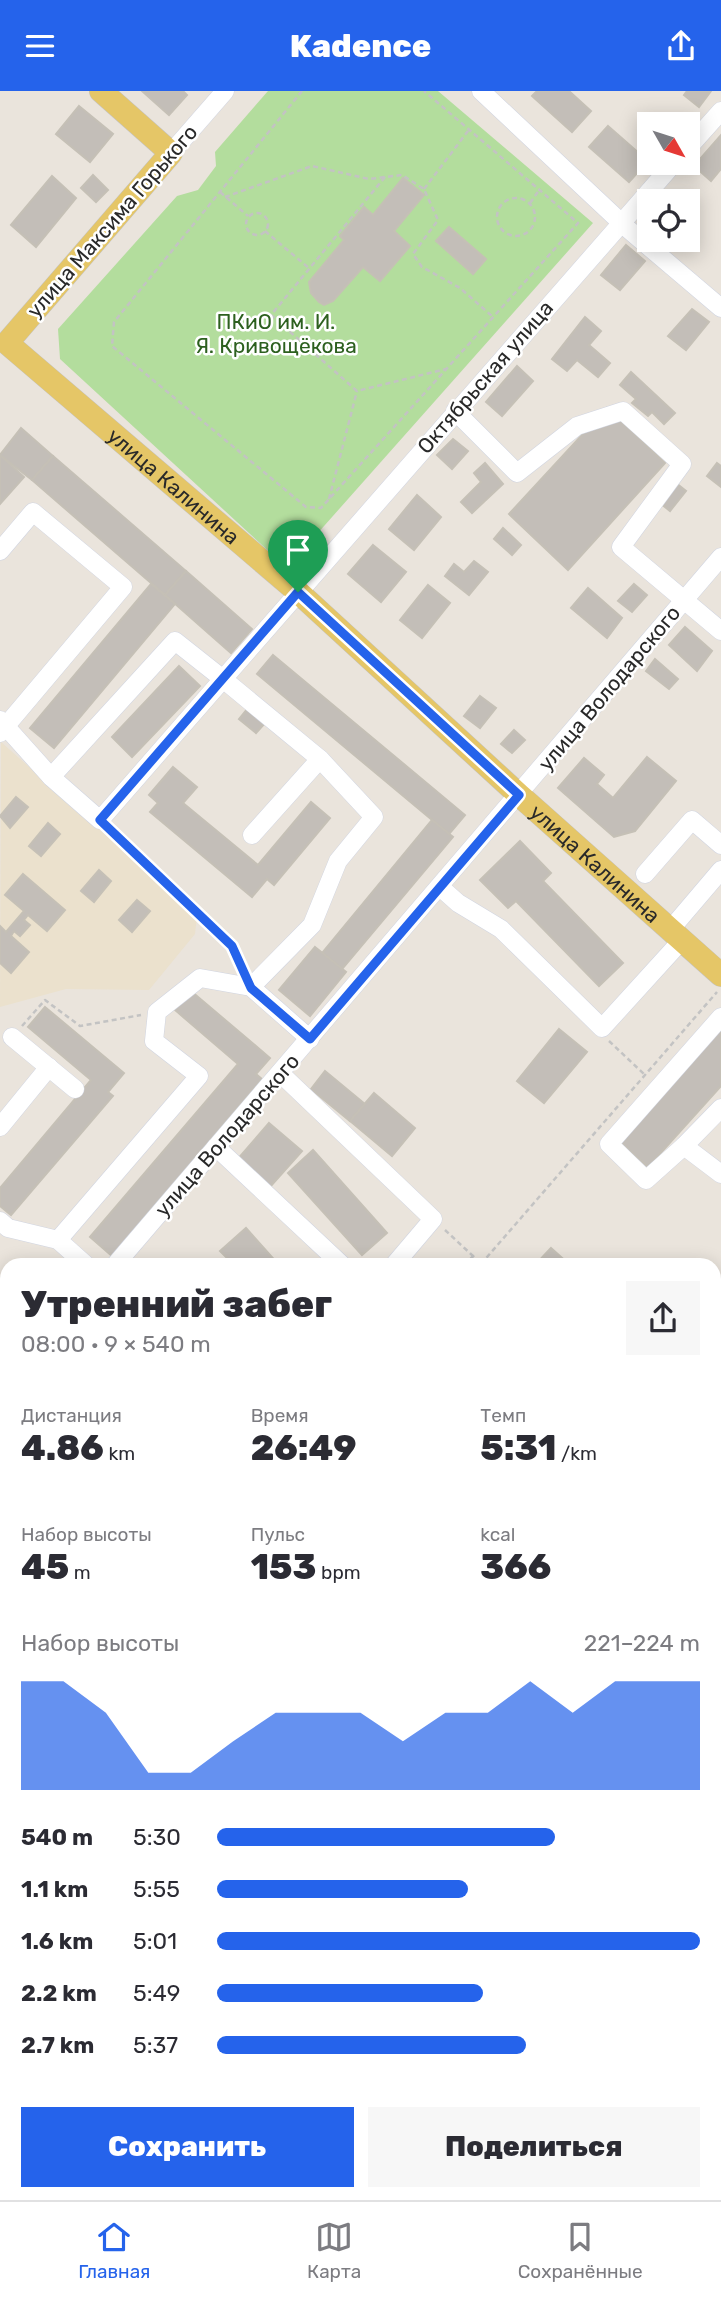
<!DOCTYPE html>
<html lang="ru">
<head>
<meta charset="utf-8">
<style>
	body { margin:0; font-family:Rubik,sans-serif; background:#f7f7f7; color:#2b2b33; height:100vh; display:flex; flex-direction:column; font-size:26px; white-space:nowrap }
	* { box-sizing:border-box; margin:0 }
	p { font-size:23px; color:#7c7c81 }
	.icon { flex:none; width:38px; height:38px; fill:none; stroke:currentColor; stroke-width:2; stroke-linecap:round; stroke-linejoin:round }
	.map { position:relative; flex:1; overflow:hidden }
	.side { position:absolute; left:0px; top:1167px; width:721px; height:943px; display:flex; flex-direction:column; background:#fff; border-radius:21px 21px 0 0; box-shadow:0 4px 18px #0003 }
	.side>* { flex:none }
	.needle { width:46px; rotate:129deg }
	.buttons { position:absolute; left:637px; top:21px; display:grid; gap:14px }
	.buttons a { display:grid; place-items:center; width:63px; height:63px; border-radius:0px; background:#fff; box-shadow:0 4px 18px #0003; font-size:35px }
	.pin { position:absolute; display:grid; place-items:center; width:60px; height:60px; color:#fff; margin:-72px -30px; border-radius:50% 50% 50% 0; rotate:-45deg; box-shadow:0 0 7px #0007 }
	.pin .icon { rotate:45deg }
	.round { display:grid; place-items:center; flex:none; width:74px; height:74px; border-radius:0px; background:#f7f7f7 }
	.headline { display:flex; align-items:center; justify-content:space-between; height:119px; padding:0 21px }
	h1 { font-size:38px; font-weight:800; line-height:52px }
	.figures { display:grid; grid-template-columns:repeat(3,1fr); gap:10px; height:119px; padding:7px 21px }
	.figures div { display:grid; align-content:center }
	.figures b { font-size:35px; font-weight:800 }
	.figures small { font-size:19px; font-weight:400 }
	.figures p { font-size:19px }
	.chart { height:196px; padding:14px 21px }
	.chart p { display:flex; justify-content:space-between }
	.chart svg { width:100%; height:126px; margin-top:7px; fill:#2563eb; opacity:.7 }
	.button { display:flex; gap:14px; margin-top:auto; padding:14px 21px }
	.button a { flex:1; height:80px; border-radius:0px; background:#2563eb; color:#fff; font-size:28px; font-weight:800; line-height:80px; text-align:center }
	.button a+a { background:#f7f7f7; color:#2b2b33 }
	ul { padding:0 21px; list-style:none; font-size:23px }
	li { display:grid; grid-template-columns:112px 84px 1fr; align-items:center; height:52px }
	li i { height:18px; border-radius:9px; background:#2563eb }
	header { display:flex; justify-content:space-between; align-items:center; height:91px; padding:0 21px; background:#2563eb; color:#fff; font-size:32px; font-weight:800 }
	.tab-bar { display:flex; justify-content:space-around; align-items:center; height:98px; border-top:2px solid #e1e1e2; background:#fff; font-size:19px; color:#7c7c81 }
	.tab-bar a { display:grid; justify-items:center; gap:4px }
	.tab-bar .on { color:#2563eb }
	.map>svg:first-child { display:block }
	.education { fill:#ebe1cd }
	.green { fill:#b3dd9d }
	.building { fill:#c3beb8; stroke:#c5c0b6; stroke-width:2 }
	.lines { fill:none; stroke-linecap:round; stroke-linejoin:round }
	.minor-casing { stroke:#d1d5e1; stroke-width:19 }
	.major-casing { stroke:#c3c3c3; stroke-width:24 }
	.path { stroke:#c3c3c3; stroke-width:2.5; stroke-dasharray:5 3.5; stroke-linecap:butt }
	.minor { stroke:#fff; stroke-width:18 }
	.major { stroke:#e5c667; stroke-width:23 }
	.route-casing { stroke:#fff; stroke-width:14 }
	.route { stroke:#2563eb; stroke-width:9 }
	.labels { text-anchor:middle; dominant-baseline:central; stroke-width:5; stroke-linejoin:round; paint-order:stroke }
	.street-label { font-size:21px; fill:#292929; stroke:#fff }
	.park-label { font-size:21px; fill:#2d601f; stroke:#fff }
</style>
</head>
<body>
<header><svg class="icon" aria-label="menu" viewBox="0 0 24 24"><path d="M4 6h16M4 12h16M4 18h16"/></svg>Kadence<svg class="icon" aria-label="share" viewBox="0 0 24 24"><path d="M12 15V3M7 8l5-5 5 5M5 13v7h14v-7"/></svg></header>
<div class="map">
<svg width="721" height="2109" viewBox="0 0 721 2109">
	<rect width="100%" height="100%" fill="#eae4dc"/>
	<g class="education">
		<path d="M1,651L197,825L195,843L149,899L66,898L0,916Z"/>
		<path d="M721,1204V1417L714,1411V1209Z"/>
		<path d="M714,1621L721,1628V1733L714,1729Z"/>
		<path d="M241,2104H338L333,2109H248Z"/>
	</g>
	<g class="green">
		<path d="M268,0H438L593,132L301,461L275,466L60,268L58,238L177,105L198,99L216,75L215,61Z"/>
		<path d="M0,1613L7,1619V1687L0,1695Z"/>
	</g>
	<g class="building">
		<path d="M142,0H183L187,4L169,24Z"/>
		<path d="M537,0H569L591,20L572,41L532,5Z"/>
		<path d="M687,0H711L699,16L684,4Z"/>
		<path d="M79,15L113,43L90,71L56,43Z"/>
		<path d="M608,35L648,70L629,91L589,56Z"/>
		<path d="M721,44V78L711,90L694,75Z"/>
		<path d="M93,84L108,99L96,111L81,97Z"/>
		<path d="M52,85L76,107L36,156L11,134Z"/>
		<path d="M403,87L424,104L394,140L410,155L380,190L363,176L333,210L324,214L319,211L311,202L309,191L344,149L340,145L364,116L373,124Z"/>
		<path d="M449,136L486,168L473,183L436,150Z"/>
		<path d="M626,154L645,170L620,199L601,184Z"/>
		<path d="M692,218L709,231L686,259L668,245Z"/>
		<path d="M585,226L601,240L589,254L610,272L598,286L577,269L567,280L552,268Z"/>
		<path d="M517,275L533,290L502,325L486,311Z"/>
		<path d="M631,281L675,322L664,333L652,321L648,325L632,312L636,308L620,294Z"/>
		<path d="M607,317L665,372L568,479L509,423Z"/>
		<path d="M21,337L53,365L32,389L0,364Z"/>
		<path d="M453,348L468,360L452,378L437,364Z"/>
		<path d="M0,364L24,386L0,413Z"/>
		<path d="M53,365L186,480L165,504L32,389Z"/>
		<path d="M485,372L503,393L472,422L461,411L481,391L474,382Z"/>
		<path d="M717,372L721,375V396L707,385Z"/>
		<path d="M671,388L686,400L670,420L655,408Z"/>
		<path d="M417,404L441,426L414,459L389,438Z"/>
		<path d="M503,437L521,454L512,464L494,448Z"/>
		<path d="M373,454L406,481L381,511L348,483Z"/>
		<path d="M474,470L488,481L469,504L445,485L454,473L464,481Z"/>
		<path d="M186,480L252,538L231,562L165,504Z"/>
		<path d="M151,493L175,513L54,657L30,637Z"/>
		<path d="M634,493L647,504L632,521L618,510Z"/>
		<path d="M428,494L450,512L422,547L400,529Z"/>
		<path d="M588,497L622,527L607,547L571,517Z"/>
		<path d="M685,536L712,560L697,580L669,554Z"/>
		<path d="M273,564L465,724L449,743L257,583Z"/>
		<path d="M655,568L678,588L669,598L646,580Z"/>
		<path d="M179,575L200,595L132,666L112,646Z"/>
		<path d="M480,605L496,617L480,637L464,625Z"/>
		<path d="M248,617L265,632L256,642L239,628Z"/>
		<path d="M514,639L525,649L512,662L501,653Z"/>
		<path d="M647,666L676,690L635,740L614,746L558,697L584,667L604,684L597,693L613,707Z"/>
		<path d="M173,676L197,696L183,712L258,774L311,711L330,727L274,794L267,788L252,806L150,721L158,712L149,704Z"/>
		<path d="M16,706L28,716L10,737L0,725Z"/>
		<path d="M432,729L453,746L342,878L322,862Z"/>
		<path d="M48,732L60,743L41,765L29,755Z"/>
		<path d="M520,750L551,782L543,790L623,872L599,895L516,810L508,817L480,789Z"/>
		<path d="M99,779L111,790L94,811L81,800Z"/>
		<path d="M23,783L65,819L47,840L28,824L24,829L30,834L20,845L14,840L11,845L29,861L11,882L0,872V835L6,841L24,820L5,804Z"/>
		<path d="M137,809L150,820L132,841L119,829Z"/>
		<path d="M315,856L346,881L310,925L279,899Z"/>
		<path d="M191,900L270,967L256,983L262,988L112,1165L90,1146L238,973L175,919Z"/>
		<path d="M45,916L124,982L108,1001L113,1005L11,1124L0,1115V1097L91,989L28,936Z"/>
		<path d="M721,936V995L648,1076L619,1050Z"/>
		<path d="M559,938L587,961L544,1012L517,990Z"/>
		<path d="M325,980L365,1013L350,1030L311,998Z"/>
		<path d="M374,1002L415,1037L392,1065L350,1030Z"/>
		<path d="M269,1032L302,1060L269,1097L237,1069Z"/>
		<path d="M313,1059L387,1142L362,1164L288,1082Z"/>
		<path d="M246,1137L279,1174H234L220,1160Z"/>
		<path d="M551,1157L570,1174H535Z"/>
		<path d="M719,1276L721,1278V1315L714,1310V1283Z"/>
		<path d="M721,1318V1361L714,1356V1326Z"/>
		<path d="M714,1509L721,1515V1556L714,1550Z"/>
		<path d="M5,1786L7,1787V1832L2,1828L0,1831V1792Z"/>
		<path d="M714,1844L721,1850V1895L714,1889Z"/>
		<path d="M714,2018L721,2024V2053L717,2058L714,2056Z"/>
		<path d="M0,2019L7,2025V2065L0,2059Z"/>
		<path d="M50,2104H97L104,2109H57Z"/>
		<path d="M127,2104H178L185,2109H133Z"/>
		<path d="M361,2104H385L391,2109H356Z"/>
		<path d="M579,2104H637L643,2109H586Z"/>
	</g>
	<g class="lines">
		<defs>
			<g id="minor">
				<path d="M481,0L628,138L721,217"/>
				<path d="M688,57L721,20"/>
				<path d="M171,62L225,0"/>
				<path d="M455,320L517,382L577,335L623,320L682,373L621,456L721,540"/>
				<path d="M0,460L33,421L123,496L0,642"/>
				<path d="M0,629L51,686L175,550L223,588L674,72"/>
				<path d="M51,686L100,729L223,588L320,668L374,726L338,770L312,834L251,896"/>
				<path d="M252,744L320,668"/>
				<path d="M645,783L692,729L721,754"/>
				<path d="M440,796L458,812L501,838L602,937L682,849"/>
				<path d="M670,839L721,779"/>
				<path d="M721,926L609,1053L646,1089L684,1055L721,1083"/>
				<path d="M12,946L75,998"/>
				<path d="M280,982L433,1128L394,1174"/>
				<path d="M0,1036L49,976"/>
				<path d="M684,1055L721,1017"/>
				<path d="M216,1056L342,1174"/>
				<path d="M0,1130L8,1137L58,1149"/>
				<path d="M86,1174L58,1149L199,985L154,950L157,921L200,887L251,896L310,948"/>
				<path d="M115,1174L721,466"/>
				<path d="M0,1312L7,1304"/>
				<path d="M714,1479L721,1485"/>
				<path d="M717,1622L721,1617"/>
				<path d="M0,1726L7,1718"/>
				<path d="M0,1884L7,1890"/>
				<path d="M714,1959L721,1965"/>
				<path d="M0,2091L7,2097"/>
				<path d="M14,2104L20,2109"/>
				<path d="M573,2104L579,2109"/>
				<path d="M709,2109L721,2096"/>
			</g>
			<g id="major">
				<path id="s1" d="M101,0L171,62L7,252L298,501L519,704L721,884"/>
			</g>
		</defs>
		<use href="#minor" class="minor-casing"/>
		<use href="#major" class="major-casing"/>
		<g class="path">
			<path d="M302,0L114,231L112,255L306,416L321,417L578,132L424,0"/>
			<path d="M385,86L271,224L357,300L446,278"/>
			<path d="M424,98L468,40"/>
			<path d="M220,101L248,125"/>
			<path d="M225,106L312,75L369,88L402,84L424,98L438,129L413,163L422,176L460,197L493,226"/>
			<circle cx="516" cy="126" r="19"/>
			<path d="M530,112L540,98"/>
			<circle cx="257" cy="133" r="11"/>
			<path d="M265,140L310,178"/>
			<path d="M329,408L357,300"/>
			<path d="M113,740L232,855L242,877"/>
			<path d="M22,935L45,909L80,935L141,924"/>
			<path d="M609,950L645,984"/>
			<path d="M445,1139L473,1165"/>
			<path d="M481,1173L717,901"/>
			<path d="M465,1174L473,1165L482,1174"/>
			<path d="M0,1419L7,1477"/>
			<path d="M0,1521H7"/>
			<path d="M0,1592L7,1598"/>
		</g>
		<use href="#minor" class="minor"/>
		<use href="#major" class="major"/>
	</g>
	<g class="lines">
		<defs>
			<path id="route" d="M298,501L519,704L310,948L251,897L232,855L100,729Z"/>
		</defs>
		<use href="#route" class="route-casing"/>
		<use href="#route" class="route"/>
	</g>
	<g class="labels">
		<g class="street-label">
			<text transform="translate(112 130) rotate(-49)">улица Максима Горького</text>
			<text transform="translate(485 286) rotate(-49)">Октябрьская улица</text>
			<text stroke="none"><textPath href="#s1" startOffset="564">улица Калинина</textPath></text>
			<text transform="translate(609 597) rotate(-50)">улица Володарского</text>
			<text stroke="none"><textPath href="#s1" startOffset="1130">улица Калинина</textPath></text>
			<text transform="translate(227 1044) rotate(-49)">улица Володарского</text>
		</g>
		<g class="park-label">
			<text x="276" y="230">ПКиО им. И.<tspan x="276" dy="24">Я. Кривощёкова</tspan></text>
		</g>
	</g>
</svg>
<div class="buttons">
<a><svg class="needle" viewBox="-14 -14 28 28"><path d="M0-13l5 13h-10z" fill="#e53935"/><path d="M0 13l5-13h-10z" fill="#7c7c81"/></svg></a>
<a><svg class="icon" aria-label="locate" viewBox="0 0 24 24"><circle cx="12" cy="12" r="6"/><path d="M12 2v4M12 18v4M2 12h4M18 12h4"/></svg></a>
</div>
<div class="pin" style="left:298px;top:501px;background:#1e9e55"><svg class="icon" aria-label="arrive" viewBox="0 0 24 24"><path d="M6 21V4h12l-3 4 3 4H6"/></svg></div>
<section class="side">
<div class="headline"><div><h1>Утренний забег</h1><p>08:00 · 9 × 540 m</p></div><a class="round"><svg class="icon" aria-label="share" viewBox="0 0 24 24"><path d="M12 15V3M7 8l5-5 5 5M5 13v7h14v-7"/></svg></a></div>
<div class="figures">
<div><p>Дистанция</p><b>4.86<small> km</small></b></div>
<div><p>Время</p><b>26:49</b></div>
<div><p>Темп</p><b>5:31<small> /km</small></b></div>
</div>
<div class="figures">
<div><p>Набор высоты</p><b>45<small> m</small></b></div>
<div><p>Пульс</p><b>153<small> bpm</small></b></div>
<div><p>kcal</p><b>366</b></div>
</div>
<div class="chart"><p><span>Набор высоты</span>221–224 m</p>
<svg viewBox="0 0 160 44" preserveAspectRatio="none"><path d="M0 44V6L10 6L20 17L30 38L40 38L50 27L60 17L70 17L80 17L90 27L100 17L110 17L120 6L130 17L140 6L150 6L160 6V44z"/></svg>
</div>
<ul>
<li><b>540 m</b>5:30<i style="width:70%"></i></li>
<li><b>1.1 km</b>5:55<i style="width:52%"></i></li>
<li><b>1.6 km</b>5:01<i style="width:100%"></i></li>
<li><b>2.2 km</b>5:49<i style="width:55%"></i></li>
<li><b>2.7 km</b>5:37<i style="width:64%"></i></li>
</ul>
<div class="button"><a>Сохранить</a><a>Поделиться</a></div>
</section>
</div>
<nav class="tab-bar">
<a class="on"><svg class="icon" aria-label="home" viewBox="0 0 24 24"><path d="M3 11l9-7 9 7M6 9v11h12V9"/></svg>Главная</a>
<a><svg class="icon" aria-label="map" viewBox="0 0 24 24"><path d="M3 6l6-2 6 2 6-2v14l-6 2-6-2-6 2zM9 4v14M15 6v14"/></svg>Карта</a>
<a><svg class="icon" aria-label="saved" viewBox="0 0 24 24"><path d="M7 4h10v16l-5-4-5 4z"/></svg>Сохранённые</a>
</nav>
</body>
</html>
